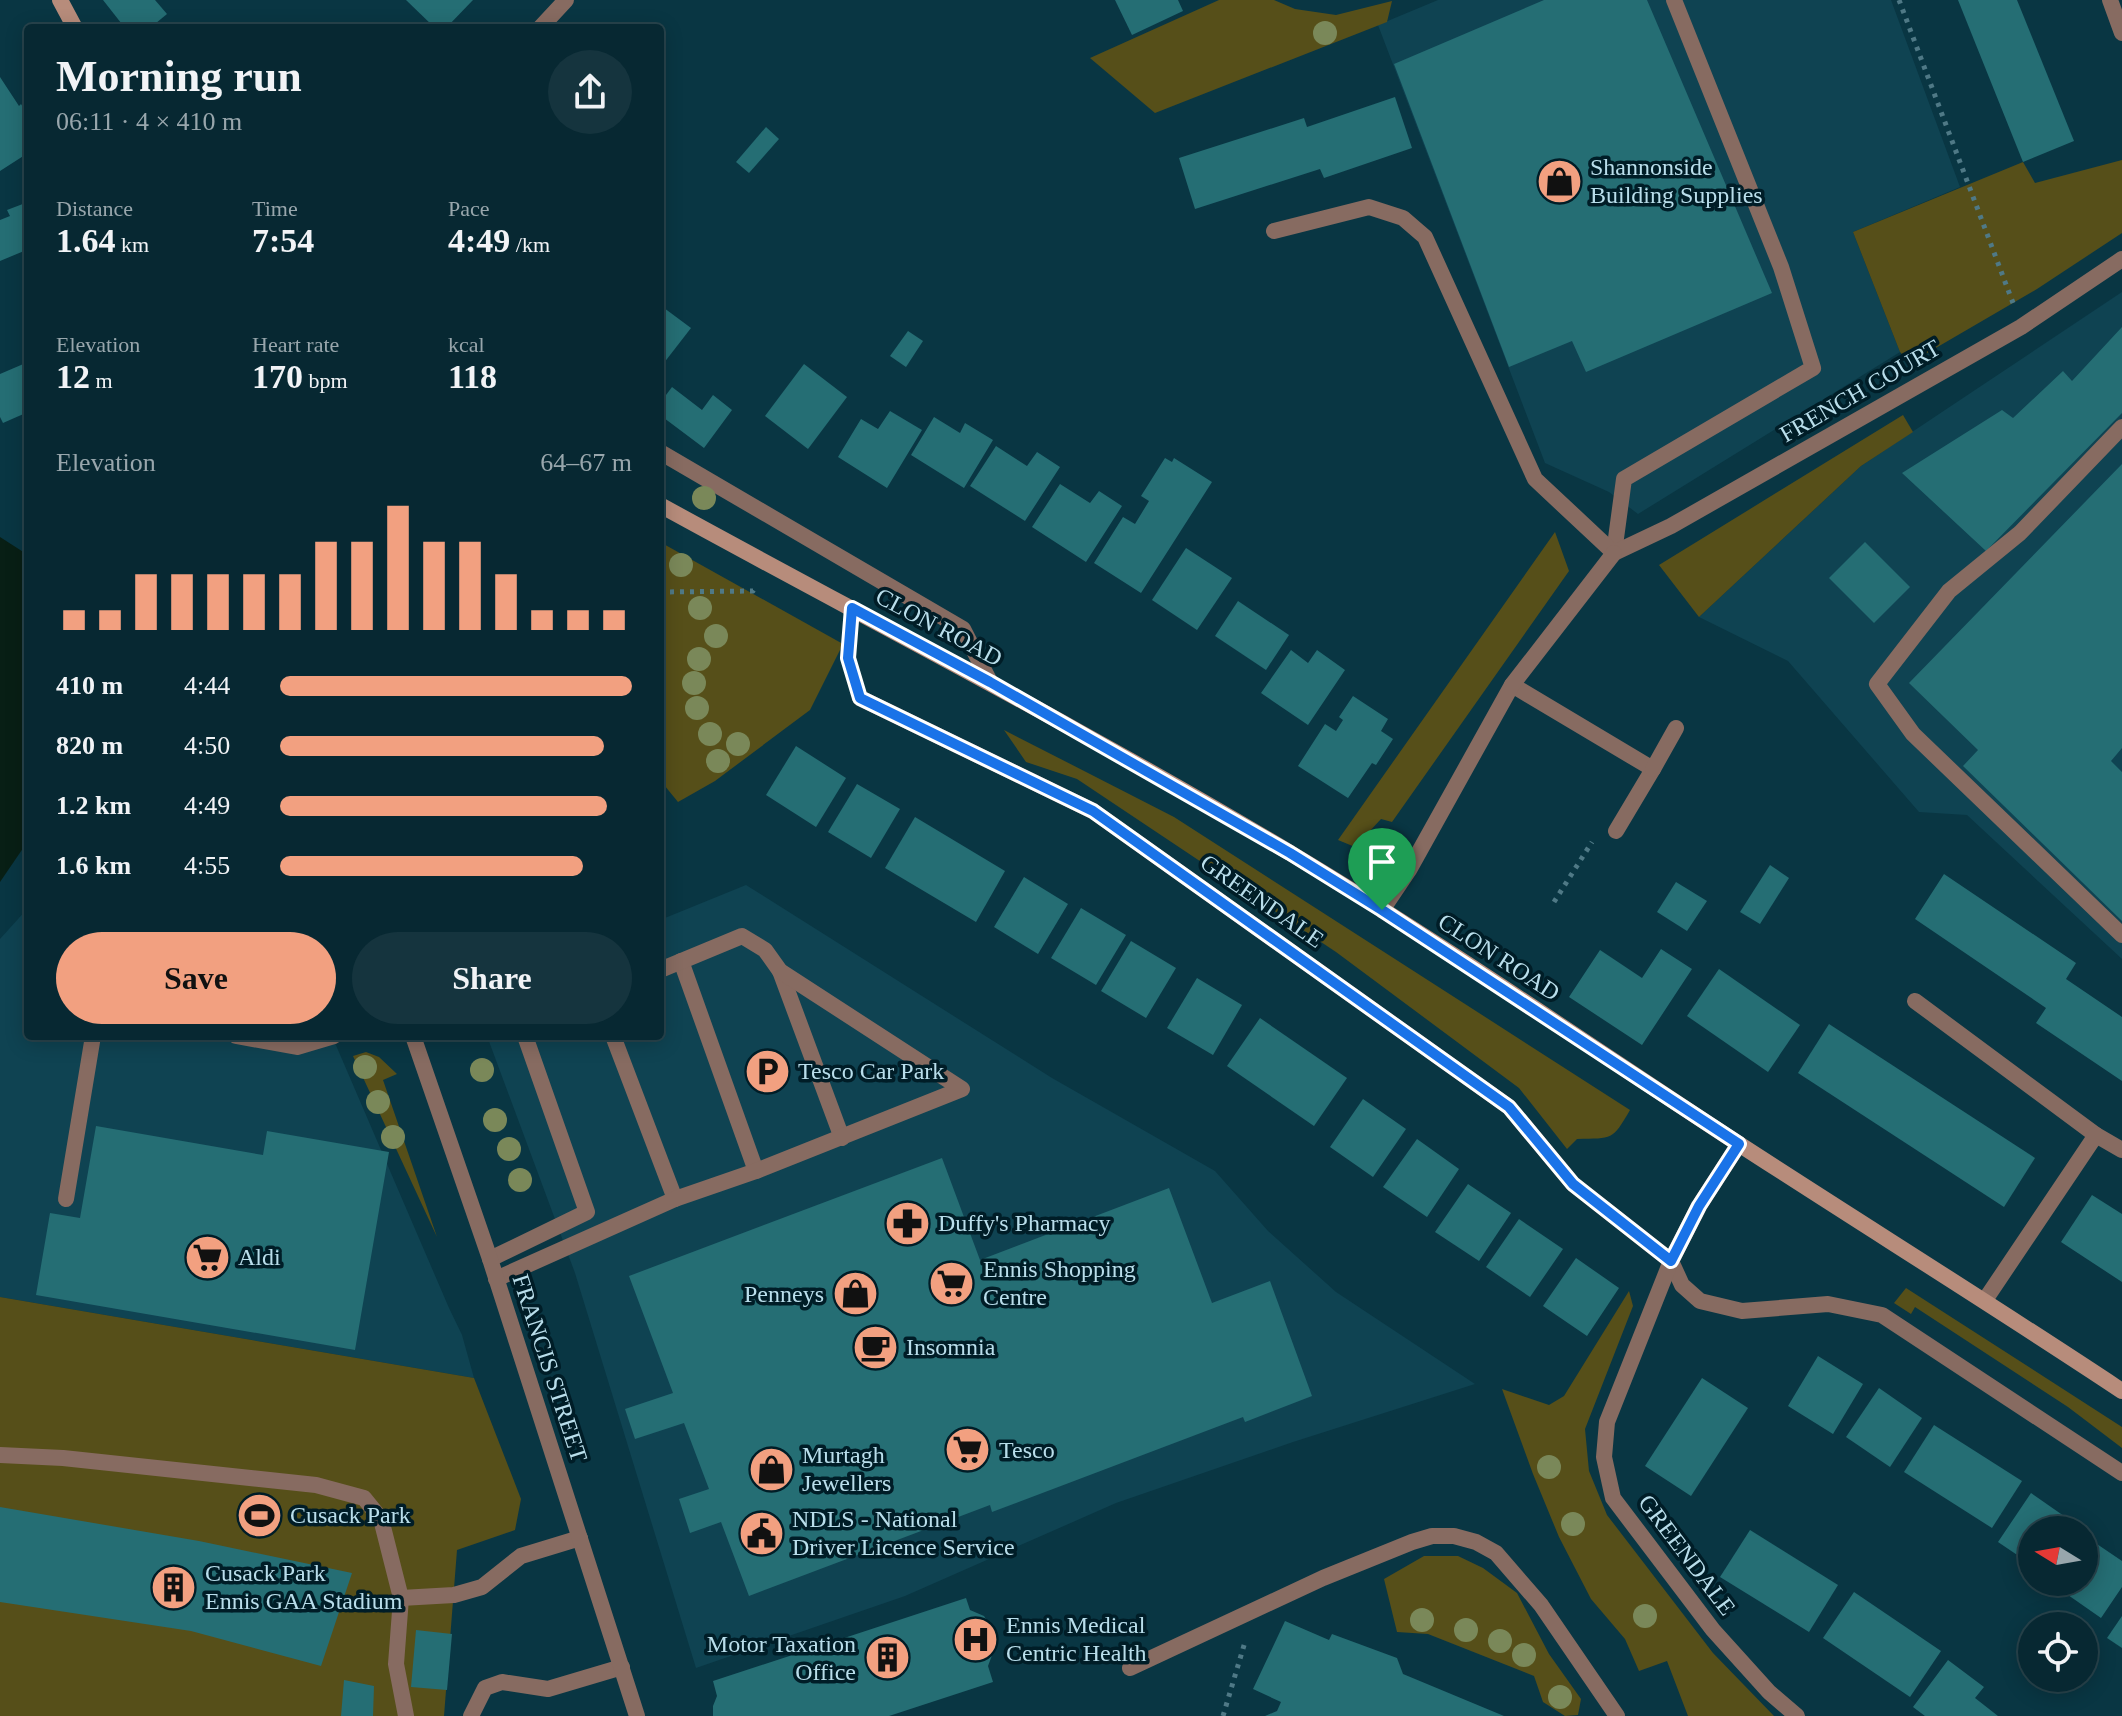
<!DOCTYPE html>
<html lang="en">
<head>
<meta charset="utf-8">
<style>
	body { margin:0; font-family:"Times New Roman",serif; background:#15343e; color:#f1f3f6; height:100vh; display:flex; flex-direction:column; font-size:30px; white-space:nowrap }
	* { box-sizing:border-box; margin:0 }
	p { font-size:26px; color:#98a6ac }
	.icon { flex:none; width:44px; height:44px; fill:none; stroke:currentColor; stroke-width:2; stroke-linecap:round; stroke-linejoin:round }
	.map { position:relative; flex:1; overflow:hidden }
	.sheet { position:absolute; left:24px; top:24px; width:640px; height:1016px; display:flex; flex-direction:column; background:#072832; border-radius:8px; box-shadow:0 4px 20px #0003,0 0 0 2px #28444d }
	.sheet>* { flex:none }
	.needle { width:52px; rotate:281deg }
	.fabs { position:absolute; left:2018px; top:1516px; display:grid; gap:16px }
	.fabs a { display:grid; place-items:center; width:80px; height:80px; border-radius:50%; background:#072832; box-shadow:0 4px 20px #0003,0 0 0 2px #28444d; font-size:40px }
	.pin { position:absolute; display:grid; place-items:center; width:68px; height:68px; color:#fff; margin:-82px -34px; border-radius:50% 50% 50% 0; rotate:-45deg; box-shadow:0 0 8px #0007 }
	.pin .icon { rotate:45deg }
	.round { display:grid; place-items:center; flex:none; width:84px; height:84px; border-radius:42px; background:#15343e }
	.head { display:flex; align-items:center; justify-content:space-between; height:136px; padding:0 32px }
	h1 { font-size:44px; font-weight:700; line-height:60px }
	.figures { display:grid; grid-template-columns:repeat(3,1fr); gap:12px; height:136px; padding:8px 32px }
	.figures div { display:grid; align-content:center }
	.figures b { font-size:34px; font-weight:700 }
	.figures small { font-size:22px; font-weight:400 }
	.figures p { font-size:22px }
	.chart { height:224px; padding:16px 32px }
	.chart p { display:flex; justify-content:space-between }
	.chart svg { width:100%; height:144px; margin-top:8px; stroke:#f2a080; stroke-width:6 }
	.button { display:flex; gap:16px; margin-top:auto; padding:16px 32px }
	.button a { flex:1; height:92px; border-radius:48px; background:#f2a080; color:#111; font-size:32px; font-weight:700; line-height:92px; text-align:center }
	.button a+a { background:#15343e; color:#f1f3f6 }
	ul { padding:0 32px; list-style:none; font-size:26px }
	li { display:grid; grid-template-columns:128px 96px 1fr; align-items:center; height:60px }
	li i { height:20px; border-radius:10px; background:#f2a080 }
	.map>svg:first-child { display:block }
	.built { fill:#0f4352 }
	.green { fill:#564f19 }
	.water { fill:#081f15 }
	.building { fill:#256e74 }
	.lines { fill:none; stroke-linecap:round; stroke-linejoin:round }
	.path { stroke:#4f7986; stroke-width:5; stroke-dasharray:4 6; stroke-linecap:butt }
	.service { stroke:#876b61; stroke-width:16 }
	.minor { stroke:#876b61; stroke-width:16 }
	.tertiary { stroke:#876b61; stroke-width:16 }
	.secondary { stroke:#b78c7b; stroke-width:16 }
	.tree { fill:#7a8859 }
	.route-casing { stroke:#fff; stroke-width:16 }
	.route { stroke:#1a73e8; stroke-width:10 }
	.labels { text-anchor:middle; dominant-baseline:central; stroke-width:7; stroke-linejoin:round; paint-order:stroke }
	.poi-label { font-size:24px; fill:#b9deeb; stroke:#001d27; text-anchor:start }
	.street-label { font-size:24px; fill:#b9deeb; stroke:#001d27 }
</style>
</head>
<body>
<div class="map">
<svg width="2122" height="1716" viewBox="0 0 2122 1716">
	<rect width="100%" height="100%" fill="#093643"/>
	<g class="built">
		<path d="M1438,0H1891L1960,187L1853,232L1900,352L1638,514L1609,492L1545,463L1378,25Z"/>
		<path d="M2122,292V959L1967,815L1919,812L1788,661L1699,617L1861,466Z"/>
		<path d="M746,885L1052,1078L1215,1171L1268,1231L1336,1292L1475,1384L1293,1442L1116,1503L905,1596L696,1668L575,1273L487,1036H660V920Z"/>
		<path d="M28,908V1036H332L449,1308L462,1335L474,1378L0,1297V939Z"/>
	</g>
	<g class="green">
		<path d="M1219,0H1274L1295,9L1336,15L1392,1L1387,22L1155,113L1090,58Z"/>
		<path d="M2122,160V233L2037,289L1910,363L1900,352L1853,232L2023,162L2035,183Z"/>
		<path d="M1903,415L1913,432L1861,466L1699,617L1659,565Z"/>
		<path d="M1555,532L1569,571L1392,822L1381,819L1355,847L1338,840Z"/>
		<path d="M660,542L843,644L810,710L715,781L678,802L660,780Z"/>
		<path d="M1004,730L1174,817L1630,1110C1612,1141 1613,1138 1577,1139L1567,1149L1519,1088L1336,952L1077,779L1026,762Z"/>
		<path d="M366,1052L379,1057L397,1074L383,1080L437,1237L353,1056Z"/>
		<path d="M1906,1288L2122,1427V1448L2068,1407L1915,1307L1911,1314L1894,1303Z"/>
		<path d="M1629,1291L1633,1306L1585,1429L1589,1471L1607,1515L1713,1653L1774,1716H1688L1667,1661L1639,1671L1625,1639L1591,1599L1559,1537L1533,1474L1502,1389L1549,1405L1564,1396Z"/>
		<path d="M0,1297L474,1378L521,1499L515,1530L457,1550L444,1716H0Z"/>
		<path d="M1424,1556H1458L1483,1568L1517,1593L1549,1654L1581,1699L1578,1715L1565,1716L1543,1702L1534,1676L1428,1634L1397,1632L1384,1579Z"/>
	</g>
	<path class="water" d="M0,537L28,555V841L0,882Z"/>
	<g class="building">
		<path d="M103,0H155L167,14L150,28H125Z"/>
		<path d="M406,0H473L446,28H435Z"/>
		<path d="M1115,0H1178L1183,11L1132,35Z"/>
		<path d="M1544,0H1647L1772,293L1586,372L1572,341L1509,367L1394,64Z"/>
		<path d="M1958,0H2017L2074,141L2023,162Z"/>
		<path d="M0,77L19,106L21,104L28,115V153L0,171Z"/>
		<path d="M1395,97L1412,148L1324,178L1320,169L1195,209L1179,158L1304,118L1307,127Z"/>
		<path d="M766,127L779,139L749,173L736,162Z"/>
		<path d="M28,202V261L24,251L0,261V220L10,216L7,210Z"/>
		<path d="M660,305L691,328L660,368Z"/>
		<path d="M2122,327V413L1986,551L1902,473L2002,410L2013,418L2063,371L2072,381Z"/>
		<path d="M908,331L923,341L906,367L890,356Z"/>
		<path d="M28,362V412L3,423L0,417V374Z"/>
		<path d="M804,364L847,397L808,449L765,416Z"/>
		<path d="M672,387L702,410L713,395L732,410L704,448L660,415V403Z"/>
		<path d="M890,411L922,430L887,488L838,457L861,419L878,429Z"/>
		<path d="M934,417L960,433L965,423L993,440L964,488L911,455Z"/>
		<path d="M996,446L1027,466L1037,452L1060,467L1025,521L970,486Z"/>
		<path d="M1165,458L1172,462L1174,458L1212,482L1141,593L1094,563L1123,517L1135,524L1149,501L1141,496Z"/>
		<path d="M2122,464V748L2111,761L2122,772V921L1963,766L1978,750L1909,683Z"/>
		<path d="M1060,484L1090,503L1099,491L1122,506L1086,562L1032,527Z"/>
		<path d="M1865,542L1910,587L1874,623L1829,578Z"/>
		<path d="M1186,548L1232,578L1197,630L1152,600Z"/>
		<path d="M1238,601L1289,635L1266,670L1215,636Z"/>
		<path d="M1291,650L1308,663L1317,650L1345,670L1308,725L1261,693Z"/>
		<path d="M1353,696L1388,719L1381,731L1393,739L1376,765L1372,763L1348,798L1298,766L1325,724L1336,731L1343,720L1339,717Z"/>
		<path d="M796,746L846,778L816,827L766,795Z"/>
		<path d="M857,784L900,809L871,858L828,832Z"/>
		<path d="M915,817L1005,871L976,922L885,868Z"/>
		<path d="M1770,865L1789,878L1760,924L1740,912Z"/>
		<path d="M1944,874L2076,963L2066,979L2122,1017V1081L2036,1023L2046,1008L1915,919Z"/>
		<path d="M1024,877L1068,904L1038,954L994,927Z"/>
		<path d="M1676,882L1707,901L1687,931L1657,912Z"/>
		<path d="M1081,908L1126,935L1096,985L1051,958Z"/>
		<path d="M1131,941L1176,968L1146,1018L1101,991Z"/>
		<path d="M1661,949L1692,969L1642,1045L1569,997L1600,950L1642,978Z"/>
		<path d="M1719,969L1800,1025L1768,1072L1687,1016Z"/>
		<path d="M1197,978L1242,1005L1213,1055L1167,1028Z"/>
		<path d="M1260,1018L1347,1078L1314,1126L1227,1066Z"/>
		<path d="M1829,1024L2035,1158L2004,1207L1798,1073Z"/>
		<path d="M1363,1099L1406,1129L1373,1177L1330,1147Z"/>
		<path d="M96,1126L263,1155L267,1131L389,1152L355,1350L36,1295L50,1213L80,1218Z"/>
		<path d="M1417,1139L1459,1169L1427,1217L1383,1187Z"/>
		<path d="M942,1158L980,1260L1169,1188L1212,1303L1270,1281L1312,1396L1245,1422L1243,1417L992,1512L990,1505L749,1596L721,1522L690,1533L679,1499L709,1489L684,1423L635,1439L625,1409L673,1393L629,1276Z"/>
		<path d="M1468,1184L1511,1213L1479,1261L1435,1232Z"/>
		<path d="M2092,1195L2122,1214V1282L2061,1242Z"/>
		<path d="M1519,1219L1563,1249L1530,1297L1486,1267Z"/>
		<path d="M1576,1258L1619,1288L1587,1336L1543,1306Z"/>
		<path d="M1818,1356L1863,1384L1833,1434L1788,1406Z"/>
		<path d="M1702,1378L1748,1408L1691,1496L1645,1466Z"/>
		<path d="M1879,1388L1922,1418L1890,1467L1846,1437Z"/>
		<path d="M1934,1425L2022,1481L1992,1528L1904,1472Z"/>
		<path d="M2031,1493L2074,1523L2070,1530H2032V1565L1998,1542Z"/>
		<path d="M0,1507L199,1541L352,1573L321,1666L191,1631L0,1602Z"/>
		<path d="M1750,1530L1838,1585L1809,1632L1720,1577Z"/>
		<path d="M2091,1540L2122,1561V1587L2101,1618L2058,1588L2062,1582H2084V1550Z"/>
		<path d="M1854,1592L1941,1651L1910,1697L1823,1638Z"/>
		<path d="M966,1598L970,1610L984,1616L994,1632V1650L988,1666L993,1682L889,1716H713V1706L717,1696L713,1681Z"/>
		<path d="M2122,1616V1648L2107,1638Z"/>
		<path d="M1285,1621L1329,1640L1332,1634L1397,1658L1403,1674L1504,1716H1265L1277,1711L1281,1702L1253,1689Z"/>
		<path d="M416,1630L452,1634L447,1690L411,1687Z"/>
		<path d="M1948,1660L1984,1687L1975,1698L1998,1716H1925L1913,1707Z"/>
		<path d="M344,1680L374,1686L373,1716H341Z"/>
	</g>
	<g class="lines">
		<g class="path">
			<path d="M1899,0L2013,303"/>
			<path d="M660,592L753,591L756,586"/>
			<path d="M850,637L848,658L853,674"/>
			<path d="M1554,902L1592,842"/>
			<path d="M1223,1716L1245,1642"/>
		</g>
		<g class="service">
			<path d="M2122,427L2020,533L1949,591L1877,684L1913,734L2122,935"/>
			<path d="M1614,553L1624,479L1813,368L1781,267L1674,0"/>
			<path d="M681,961L756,1171"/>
			<path d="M780,971L842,1138"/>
			<path d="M236,1036L297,1047L334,1036"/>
			<path d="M613,1036L675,1199"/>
			<path d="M66,1199L93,1036"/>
			<path d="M490,1259L587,1212L525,1036"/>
			<path d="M496,1279L675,1199L756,1171L962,1089L780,971L765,950L742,936L660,970"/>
			<path d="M0,1455L63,1458L316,1485L364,1498L381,1519L401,1598L396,1664L406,1716"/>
			<path d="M401,1598L454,1595L482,1587L521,1556L580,1538"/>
			<path d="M1130,1668L1323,1578L1412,1542L1432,1536H1454L1476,1542L1496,1553L1541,1605L1617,1716"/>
			<path d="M471,1716L485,1688L502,1682L548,1689L622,1667"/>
		</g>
		<g class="minor">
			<path d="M2110,0L2122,33"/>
			<path d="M540,28L566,0"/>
			<path d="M1274,231L1369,207L1403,218L1425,237L1535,479L1614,553L1671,526L2021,327L2122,259"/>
			<path d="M660,452L963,629L990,682"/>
			<path d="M1512,685L1653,769L1616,831"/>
			<path d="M860,698L1093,811L1509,1107L1573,1184L1671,1261L1682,1285L1700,1301L1742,1311L1828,1304L1882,1315L2122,1473"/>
			<path d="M1653,769L1676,728"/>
			<path d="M1382,910L1409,870L1512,685L1614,553"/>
			<path d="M1915,1001L2096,1135"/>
			<path d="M1739,1144L1699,1206L1671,1261L1607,1422L1604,1457L1613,1498L1713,1630L1769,1692L1797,1716"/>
			<path d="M1985,1300L2096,1135L2122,1150"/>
		</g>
		<path class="tertiary" d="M413,1036L490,1259L637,1716"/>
		<g class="secondary">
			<path d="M60,0L75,28"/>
			<path d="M660,505C871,621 1085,730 1292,854C1439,942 1581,1040 1725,1135C1857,1221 1991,1304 2122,1391"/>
		</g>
	</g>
	<g class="tree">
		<circle cx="1325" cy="33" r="12"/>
		<circle cx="704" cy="498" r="12"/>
		<circle cx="681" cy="565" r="12"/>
		<circle cx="700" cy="608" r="12"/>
		<circle cx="716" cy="636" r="12"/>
		<circle cx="699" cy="659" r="12"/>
		<circle cx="694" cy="683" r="12"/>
		<circle cx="697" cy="708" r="12"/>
		<circle cx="710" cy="734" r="12"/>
		<circle cx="738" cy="744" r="12"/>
		<circle cx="718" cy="761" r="12"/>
		<circle cx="365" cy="1067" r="12"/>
		<circle cx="482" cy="1070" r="12"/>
		<circle cx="378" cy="1102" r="12"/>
		<circle cx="495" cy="1120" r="12"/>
		<circle cx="393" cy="1137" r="12"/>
		<circle cx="509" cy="1149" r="12"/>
		<circle cx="520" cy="1180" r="12"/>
		<circle cx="1549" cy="1467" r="12"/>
		<circle cx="1573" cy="1524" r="12"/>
		<circle cx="1645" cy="1616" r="12"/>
		<circle cx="1422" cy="1620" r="12"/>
		<circle cx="1466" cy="1630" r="12"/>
		<circle cx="1500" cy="1641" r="12"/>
		<circle cx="1524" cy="1655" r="12"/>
		<circle cx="1560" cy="1697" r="12"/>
	</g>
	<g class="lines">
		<defs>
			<path id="route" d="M852,608L990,682L1290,853L1382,910L1739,1144L1699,1206L1671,1261L1573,1184L1509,1107L1093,811L860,698L848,658Z"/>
		</defs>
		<use href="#route" class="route-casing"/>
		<use href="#route" class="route"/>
	</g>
	<defs>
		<symbol id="shop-disc" viewBox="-11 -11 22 22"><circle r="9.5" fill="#f2a080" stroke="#001d27"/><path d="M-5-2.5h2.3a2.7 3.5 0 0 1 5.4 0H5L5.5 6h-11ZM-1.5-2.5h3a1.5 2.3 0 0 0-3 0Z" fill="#111"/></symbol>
		<symbol id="parking-disc" viewBox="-11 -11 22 22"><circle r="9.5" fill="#f2a080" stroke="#001d27"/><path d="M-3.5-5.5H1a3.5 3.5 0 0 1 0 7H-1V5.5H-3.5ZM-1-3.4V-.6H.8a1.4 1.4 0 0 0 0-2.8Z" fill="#111"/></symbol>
		<symbol id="pharmacy-disc" viewBox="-11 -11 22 22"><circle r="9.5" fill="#f2a080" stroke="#001d27"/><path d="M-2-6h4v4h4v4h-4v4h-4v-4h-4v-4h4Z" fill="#111"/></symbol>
		<symbol id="supermarket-disc" viewBox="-11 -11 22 22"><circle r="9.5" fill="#f2a080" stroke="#001d27"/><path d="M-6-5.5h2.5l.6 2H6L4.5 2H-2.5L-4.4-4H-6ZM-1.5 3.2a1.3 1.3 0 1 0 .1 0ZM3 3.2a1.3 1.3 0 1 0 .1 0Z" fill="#111"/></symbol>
		<symbol id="cafe-disc" viewBox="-11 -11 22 22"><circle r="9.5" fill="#f2a080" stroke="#001d27"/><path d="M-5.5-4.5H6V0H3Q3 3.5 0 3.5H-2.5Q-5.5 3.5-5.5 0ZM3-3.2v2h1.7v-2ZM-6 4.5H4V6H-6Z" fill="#111"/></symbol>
		<symbol id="stadium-disc" viewBox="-11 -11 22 22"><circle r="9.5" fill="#f2a080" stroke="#001d27"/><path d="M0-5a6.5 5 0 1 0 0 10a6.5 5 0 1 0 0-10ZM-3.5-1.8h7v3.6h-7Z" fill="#111"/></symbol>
		<symbol id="civic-disc" viewBox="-11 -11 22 22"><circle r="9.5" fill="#f2a080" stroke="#001d27"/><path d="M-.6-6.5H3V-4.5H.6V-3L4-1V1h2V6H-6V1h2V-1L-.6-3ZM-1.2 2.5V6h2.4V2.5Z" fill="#111"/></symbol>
		<symbol id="building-disc" viewBox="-11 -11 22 22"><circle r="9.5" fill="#f2a080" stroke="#001d27"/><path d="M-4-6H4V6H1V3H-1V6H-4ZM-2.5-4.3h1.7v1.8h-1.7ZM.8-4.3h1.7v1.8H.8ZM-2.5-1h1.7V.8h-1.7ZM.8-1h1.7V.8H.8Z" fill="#111"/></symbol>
		<symbol id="hospital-disc" viewBox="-11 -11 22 22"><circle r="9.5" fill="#f2a080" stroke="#001d27"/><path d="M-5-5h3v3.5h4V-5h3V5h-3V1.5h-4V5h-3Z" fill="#111"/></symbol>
	</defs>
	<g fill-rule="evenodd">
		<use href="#shop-disc" x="1534" y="156" width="51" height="51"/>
		<use href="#parking-disc" x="742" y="1046" width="51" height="51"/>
		<use href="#pharmacy-disc" x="882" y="1198" width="51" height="51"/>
		<use href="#supermarket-disc" x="182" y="1232" width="51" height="51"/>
		<use href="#supermarket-disc" x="926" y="1258" width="51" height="51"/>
		<use href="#shop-disc" x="830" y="1268" width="51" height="51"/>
		<use href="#cafe-disc" x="850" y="1322" width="51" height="51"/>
		<use href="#supermarket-disc" x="942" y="1424" width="51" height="51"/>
		<use href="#shop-disc" x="746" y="1444" width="51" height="51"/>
		<use href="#stadium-disc" x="234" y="1490" width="51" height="51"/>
		<use href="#civic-disc" x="736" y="1508" width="51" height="51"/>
		<use href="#building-disc" x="148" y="1562" width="51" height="51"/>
		<use href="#hospital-disc" x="950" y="1614" width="51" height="51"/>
		<use href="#building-disc" x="862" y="1632" width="51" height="51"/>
	</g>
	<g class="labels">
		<g class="poi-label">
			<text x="1590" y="167">Shannonside<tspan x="1590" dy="28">Building Supplies</tspan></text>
			<text x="798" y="1071">Tesco Car Park</text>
			<text x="938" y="1223">Duffy's Pharmacy</text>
			<text x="238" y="1257">Aldi</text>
			<text x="983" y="1269">Ennis Shopping<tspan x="983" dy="28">Centre</tspan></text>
			<text x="824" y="1294" text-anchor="end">Penneys</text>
			<text x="906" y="1347">Insomnia</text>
			<text x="999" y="1450">Tesco</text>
			<text x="802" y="1455">Murtagh<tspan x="802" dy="28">Jewellers</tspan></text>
			<text x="290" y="1515">Cusack Park</text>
			<text x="792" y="1519">NDLS - National<tspan x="792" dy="28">Driver Licence Service</tspan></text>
			<text x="205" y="1573">Cusack Park<tspan x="205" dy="28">Ennis GAA Stadium</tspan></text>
			<text x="1006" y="1625">Ennis Medical<tspan x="1006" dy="28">Centric Health</tspan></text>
			<text x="856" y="1644" text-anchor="end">Motor Taxation<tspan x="856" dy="28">Office</tspan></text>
		</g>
		<g class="street-label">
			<text transform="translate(1860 391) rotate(-30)">FRENCH COURT</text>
			<text transform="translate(939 627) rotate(28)">CLON ROAD</text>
			<text transform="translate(1262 901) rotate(35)">GREENDALE</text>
			<text transform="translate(1499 957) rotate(33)">CLON ROAD</text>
			<text transform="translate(550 1368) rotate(72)">FRANCIS STREET</text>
			<text transform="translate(1687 1555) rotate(53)">GREENDALE</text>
		</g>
	</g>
</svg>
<div class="fabs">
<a><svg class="needle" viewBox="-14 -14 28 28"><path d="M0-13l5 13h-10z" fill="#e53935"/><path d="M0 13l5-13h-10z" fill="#98a6ac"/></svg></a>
<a><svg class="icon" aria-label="locate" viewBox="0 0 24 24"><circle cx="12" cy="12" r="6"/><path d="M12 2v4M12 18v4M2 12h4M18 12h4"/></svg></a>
</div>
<div class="pin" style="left:1382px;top:910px;background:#1e9e55"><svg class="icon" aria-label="arrive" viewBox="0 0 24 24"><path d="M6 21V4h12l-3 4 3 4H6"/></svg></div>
<section class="sheet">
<div class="head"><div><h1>Morning run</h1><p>06:11 · 4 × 410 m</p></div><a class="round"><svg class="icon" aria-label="share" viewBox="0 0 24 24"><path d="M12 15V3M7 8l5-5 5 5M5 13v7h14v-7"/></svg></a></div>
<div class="figures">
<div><p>Distance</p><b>1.64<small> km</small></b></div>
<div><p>Time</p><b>7:54</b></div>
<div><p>Pace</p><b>4:49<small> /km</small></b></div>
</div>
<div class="figures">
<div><p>Elevation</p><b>12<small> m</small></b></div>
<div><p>Heart rate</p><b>170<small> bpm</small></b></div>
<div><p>kcal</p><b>118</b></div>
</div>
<div class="chart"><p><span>Elevation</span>64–67 m</p>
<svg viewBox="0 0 160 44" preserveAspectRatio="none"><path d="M5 44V38M15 44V38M25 44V27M35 44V27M45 44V27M55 44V27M65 44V27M75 44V17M85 44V17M95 44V6M105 44V17M115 44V17M125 44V27M135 44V38M145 44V38M155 44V38"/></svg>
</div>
<ul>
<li><b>410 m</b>4:44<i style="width:100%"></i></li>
<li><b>820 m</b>4:50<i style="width:92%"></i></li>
<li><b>1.2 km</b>4:49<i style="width:93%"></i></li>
<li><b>1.6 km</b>4:55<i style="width:86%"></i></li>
</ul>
<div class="button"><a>Save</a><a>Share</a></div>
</section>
</div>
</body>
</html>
